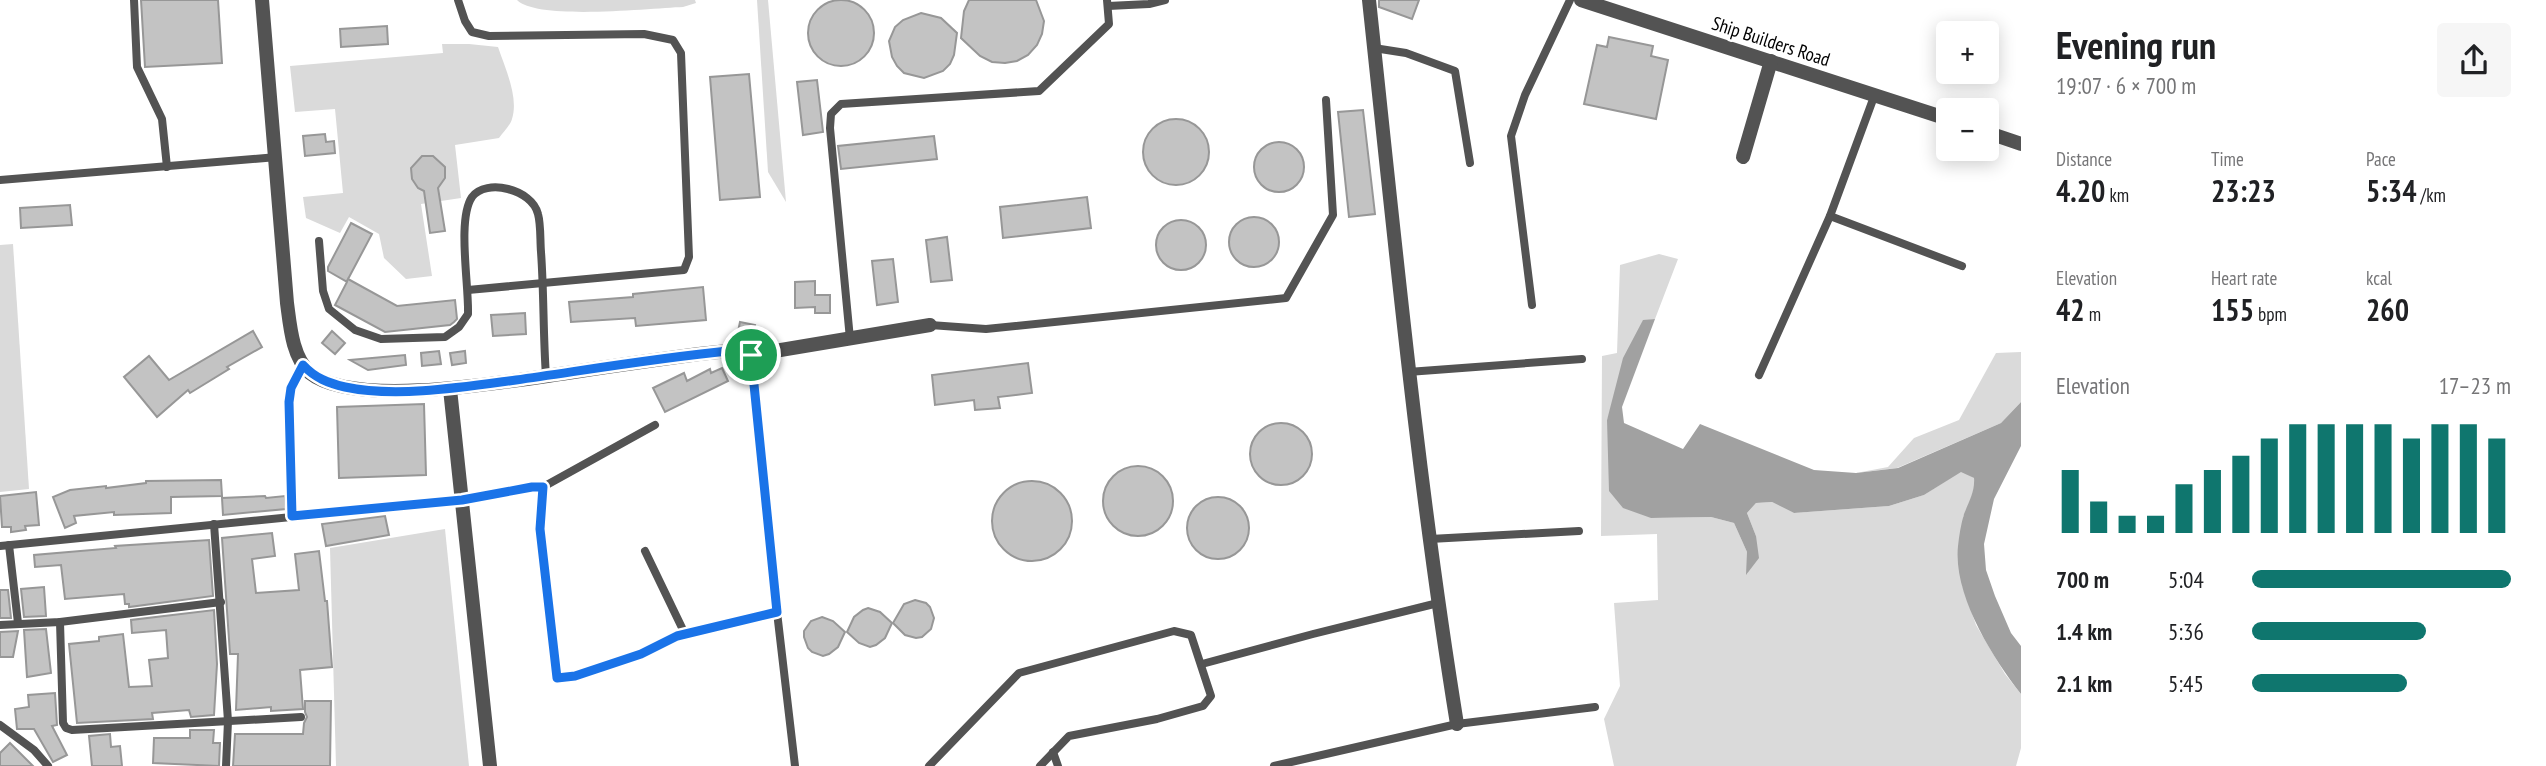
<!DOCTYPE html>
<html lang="en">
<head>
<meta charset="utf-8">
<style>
	body { margin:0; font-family:"PT Sans Narrow",sans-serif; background:#f6f6f6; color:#202124; height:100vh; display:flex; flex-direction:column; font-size:26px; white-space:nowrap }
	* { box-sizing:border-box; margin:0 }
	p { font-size:23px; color:#757577 }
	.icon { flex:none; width:38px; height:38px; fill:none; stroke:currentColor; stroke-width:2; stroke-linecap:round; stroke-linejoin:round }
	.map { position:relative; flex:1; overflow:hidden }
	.panel { display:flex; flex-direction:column; background:#fff; width:525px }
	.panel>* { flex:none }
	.buttons { position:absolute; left:1936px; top:21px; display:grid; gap:14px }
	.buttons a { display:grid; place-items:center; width:63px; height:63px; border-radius:7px; background:#fff; box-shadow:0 4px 18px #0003; font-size:35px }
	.pin { position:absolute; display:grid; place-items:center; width:60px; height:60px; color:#fff; margin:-30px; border:4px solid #fff; border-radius:50%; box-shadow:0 2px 7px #0007 }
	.round { display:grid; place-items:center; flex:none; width:74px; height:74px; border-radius:7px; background:#f6f6f6 }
	.headline { display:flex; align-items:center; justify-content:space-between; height:119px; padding:0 35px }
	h1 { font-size:38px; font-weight:700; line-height:52px }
	.stats { display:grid; grid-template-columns:repeat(3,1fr); gap:10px; height:119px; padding:7px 35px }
	.stats div { display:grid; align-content:center }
	.stats b { font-size:30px; font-weight:700 }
	.stats small { font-size:19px; font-weight:400 }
	.stats p { font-size:19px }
	.chart { height:196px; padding:14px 35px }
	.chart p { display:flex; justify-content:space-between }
	.chart svg { width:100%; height:126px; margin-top:7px; stroke:#0f766e; stroke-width:6 }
	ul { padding:0 35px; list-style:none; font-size:23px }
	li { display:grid; grid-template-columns:112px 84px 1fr; align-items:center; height:52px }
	li i { height:18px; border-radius:9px; background:#0f766e }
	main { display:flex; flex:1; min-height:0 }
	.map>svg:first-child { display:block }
	.green { fill:#dadada }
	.water { fill:#a1a1a1 }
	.building { fill:#c3c3c3; stroke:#979797; stroke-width:2 }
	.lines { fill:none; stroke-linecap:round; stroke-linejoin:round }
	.lane { stroke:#535353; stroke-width:8 }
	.street { stroke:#535353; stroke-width:14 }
	.route-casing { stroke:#fff; stroke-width:14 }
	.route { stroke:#1a73e8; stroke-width:9 }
	.labels { text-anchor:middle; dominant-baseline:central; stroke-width:5; stroke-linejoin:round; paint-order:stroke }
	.street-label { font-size:19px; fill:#000; stroke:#fff }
</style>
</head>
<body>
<main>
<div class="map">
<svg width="2021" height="766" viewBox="0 0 2021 766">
	<rect width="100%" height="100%" fill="#fff"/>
	<g class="green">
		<path d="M517,0H695L696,3L683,7C651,8 538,21 517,0Z"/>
		<path d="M757,0H768L786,202L768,172Z"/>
		<path d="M442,44H469L498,47C505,68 519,97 512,119C510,126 503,132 499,138L455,145L461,198L421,204L432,276L406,279L384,258L379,234L349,217L340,233L306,218L303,197L343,193L335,109L295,112L290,66L443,53Z"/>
		<path d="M13,244L29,489L0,492V245Z"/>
		<path d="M1659,254L1678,259L1655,319L1643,321L1607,420L1651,518L1711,517L1734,523L1747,552V574L1756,536L1747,513L1756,503L1772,502L1794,513L1889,506L1924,495L1961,471L1974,478L1975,489L1963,517L1962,585L1976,625L2005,674L2021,694V748L2016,766H1614L1604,719L1620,686L1614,603L1658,600L1657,534L1601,536L1602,356L1617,353L1620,265Z"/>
		<path d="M2021,352V402L2001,423L1897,468L1856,473L1888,467L1914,438L1959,420L1996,353Z"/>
		<path d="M445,529L469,766H336L330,548Z"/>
	</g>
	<path class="water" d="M1655,319L1622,407L1624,423L1683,449L1700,424L1814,470L1856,473L1898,468L2001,423L2021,402V446L1994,499L1984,544L1986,570L1995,596L2011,633L2021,646V694C1992,657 1953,595 1958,546C1959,536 1961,524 1964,514C1969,501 1975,492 1974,478L1961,472L1924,495L1889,506L1794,513L1772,502L1756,503L1747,513L1756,536L1759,558L1746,575L1747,552L1734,523L1711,517L1651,518L1623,508L1609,491L1607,420L1623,358L1643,320Z"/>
	<g class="building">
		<path d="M141,0H218L222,63L145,67Z"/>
		<path d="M969,0H1036L1044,21L1042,34L1037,45L1028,55L1017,61L1005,63L992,62L980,56L961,38L964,11Z"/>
		<path d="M1379,0H1419L1412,19L1379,7Z"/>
		<circle cx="841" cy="33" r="33"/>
		<path d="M921,13L941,18L957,33L954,55L950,64L943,71L924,78L904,73L897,66L892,57L889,41L895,27L903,20Z"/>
		<path d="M387,26L388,44L341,47L340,29Z"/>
		<path d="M1609,37L1653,46L1651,56L1668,60L1656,119L1584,104L1597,45L1607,47Z"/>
		<path d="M749,74L760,197L720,200L710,77Z"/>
		<path d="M817,80L823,132L803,135L797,82Z"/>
		<path d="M1363,110L1375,214L1349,217L1338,112Z"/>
		<circle cx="1176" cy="152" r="33"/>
		<path d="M325,134L326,142L334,141L335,153L305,156L303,136Z"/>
		<path d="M934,136L937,159L841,169L838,146Z"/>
		<circle cx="1279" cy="167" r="25"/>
		<path d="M422,156H433L445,167V178L438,188L445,231L430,233L424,191L418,188L412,179L411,168Z"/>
		<path d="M1087,197L1091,228L1003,238L1000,207Z"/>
		<path d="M70,205L72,225L21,228L20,208Z"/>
		<circle cx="1254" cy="242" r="25"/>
		<circle cx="1181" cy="245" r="25"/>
		<path d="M351,223L372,234L347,281L348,279L397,306L455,300L457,319L454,322L450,325L385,332L335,305L347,282L328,271V267Z"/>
		<path d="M947,237L952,280L931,282L926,240Z"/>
		<path d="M893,259L898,302L877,305L872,261Z"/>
		<path d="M815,281V295H830V313H815V307L795,308V282Z"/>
		<path d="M703,287L706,320L636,326L635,318L571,322L569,302L633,297V294Z"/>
		<path d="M525,313L526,334L493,336L491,315Z"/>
		<path d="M740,322L755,325L753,334L747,338L737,336Z"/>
		<path d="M253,331L262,347L227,367L229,369L190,393L188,390L157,417L124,377L149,356L169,380Z"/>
		<path d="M332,331L345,343L335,354L322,343Z"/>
		<path d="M439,351L441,364L422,366L421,353Z"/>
		<path d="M465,351L466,363L452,365L450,353Z"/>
		<path d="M405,355L406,365L368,370L350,360Z"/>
		<path d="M1028,363L1032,393L998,397L1000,408L975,410L974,400L935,405L932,375Z"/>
		<path d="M722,368L728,381L665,412L653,388L684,373L687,381L710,369L711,373Z"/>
		<path d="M424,404L426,475L339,478L337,407Z"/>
		<circle cx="1281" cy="454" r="31"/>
		<circle cx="1138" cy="501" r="35"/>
		<path d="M221,480L222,496L171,497V513L114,515V512L74,516L76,523L65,528L53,497L70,490L106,486V488L146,483V481Z"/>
		<circle cx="1032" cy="521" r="40"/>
		<path d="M36,492L39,525L25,526L26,530L11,532V527H2L0,496Z"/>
		<path d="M265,496L266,498L285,496L286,509L223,515L222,498Z"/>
		<circle cx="1218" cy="528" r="31"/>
		<path d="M385,516L389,535L326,546L322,524Z"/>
		<path d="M272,533L275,556L252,559L256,593L299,590L295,554L319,551L325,601H327L332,667L300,670L303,709L271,711V707L236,710L238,654H230L222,538Z"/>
		<path d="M209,540L213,596L129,607V604H125L124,594L65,599L61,565L35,567L34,555L116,548L115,546Z"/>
		<path d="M44,587L46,616L24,617L21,589Z"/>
		<path d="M0,590H8L11,618H0Z"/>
		<path d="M915,600L926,603L930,607L934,618L931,629L922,637L916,638L905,635L893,623L904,604Z"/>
		<path d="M868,608L880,612L892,623L885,638L876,645L870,647L859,643L847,632L854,617L863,610Z"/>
		<path d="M214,610L217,664L214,715L191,717L189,710L152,713L153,719L77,723L69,644L99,641V637L123,634L129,687L152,686L149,660L168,658L166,630L132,633L131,620Z"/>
		<path d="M822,617L833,621L845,632L838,647L829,654L823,656L812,652L808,648L804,637V631L811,621Z"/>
		<path d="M46,629L51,673L27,677L24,630Z"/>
		<path d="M18,631L13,657H0V632Z"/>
		<path d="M55,693L57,725L52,726L67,755L53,762L34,729H17L15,709L29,707L28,695Z"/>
		<path d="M305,701H331L330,766H233L235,734H303L304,723L307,717L305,712Z"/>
		<path d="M190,730H214L213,743H220L219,766L153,763L154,738H190Z"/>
		<path d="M110,734L111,747L120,746L122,766H92L89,736Z"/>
		<path d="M10,743L33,766H0V753Z"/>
	</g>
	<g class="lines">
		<g class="lane">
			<path d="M134,0L137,67L162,119L167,167"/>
			<path d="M458,0L465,21L472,32L489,36L644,34L673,40L681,53L689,257L684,270L468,290"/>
			<path d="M1108,6L1149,4L1165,0"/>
			<path d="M1374,48L1406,53L1455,71L1470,163"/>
			<path d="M0,180L277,157"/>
			<path d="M1830,216L1962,266"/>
			<path d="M319,241L323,291L329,309L355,330L381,339L445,337L459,327L468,314C469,285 457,219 472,197C486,178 532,189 538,214C541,225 540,240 541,252C544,293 543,334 546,376"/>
			<path d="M1532,305L1511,136L1525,95L1570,0"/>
			<path d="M930,325L986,329L1286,298L1333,215L1326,100"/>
			<path d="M850,339L830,128L831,114L841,104L1039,91L1109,24L1107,0"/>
			<path d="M751,355L777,612L795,766"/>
			<path d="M1408,372L1582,359"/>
			<path d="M1759,375L1830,216L1875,94"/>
			<path d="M543,487L540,529L557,678L575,676L641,654L677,636L777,612"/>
			<path d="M293,516L289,402L291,388L303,365"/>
			<path d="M214,524L228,721L226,766"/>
			<path d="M1430,539L1579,531"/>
			<path d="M9,545L18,623"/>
			<path d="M0,546L462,500L532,487H543L655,425"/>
			<path d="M645,551L685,634"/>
			<path d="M60,622L63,723L66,728L72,730L301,717"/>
			<path d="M0,625L60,622L221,602"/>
			<path d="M1202,664L1313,634L1438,603"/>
			<path d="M0,725L34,750L48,766"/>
			<path d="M1053,752L1058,766"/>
			<path d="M929,766L1019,673L1174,631L1191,635L1211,696L1203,706L1157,719L1069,736L1040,766"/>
			<path d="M1274,766L1457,724L1595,707"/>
		</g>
		<g class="street">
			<path d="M262,0L287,303C290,325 292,357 310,373C355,409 511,381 567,373C611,366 655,360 699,354L728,351L751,355L930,325"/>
			<path d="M1369,0C1395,242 1418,484 1457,724"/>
			<path d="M1581,0L1948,119"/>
			<path d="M1986,132L2021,144"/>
			<path d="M1743,157L1771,61"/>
			<path d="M450,389L490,766"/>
		</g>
	</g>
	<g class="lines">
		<defs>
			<path id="route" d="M728,351L751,355L777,612L677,636L641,654L575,676L557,678L540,529L543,487H532L462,500L292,516L289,402L291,388L303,365C315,378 328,383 345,387C396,398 464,387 516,380C586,370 657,358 728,351Z"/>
		</defs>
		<use href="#route" class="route-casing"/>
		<use href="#route" class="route"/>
	</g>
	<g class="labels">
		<g class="street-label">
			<text transform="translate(1771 41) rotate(18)">Ship Builders Road</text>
		</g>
	</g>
</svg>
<div class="buttons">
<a>+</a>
<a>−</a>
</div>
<div class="pin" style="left:751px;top:355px;background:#1e9e55"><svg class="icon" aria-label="arrive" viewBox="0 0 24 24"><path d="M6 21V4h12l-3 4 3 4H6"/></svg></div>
</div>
<section class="panel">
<div class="headline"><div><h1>Evening run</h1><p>19:07 · 6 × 700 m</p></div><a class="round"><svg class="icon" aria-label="share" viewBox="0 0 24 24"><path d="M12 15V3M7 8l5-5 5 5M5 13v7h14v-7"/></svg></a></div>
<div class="stats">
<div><p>Distance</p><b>4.20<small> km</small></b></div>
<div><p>Time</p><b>23:23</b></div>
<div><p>Pace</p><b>5:34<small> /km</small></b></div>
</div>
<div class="stats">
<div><p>Elevation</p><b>42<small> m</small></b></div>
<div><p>Heart rate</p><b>155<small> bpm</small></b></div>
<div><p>kcal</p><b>260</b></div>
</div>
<div class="chart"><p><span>Elevation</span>17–23 m</p>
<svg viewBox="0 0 160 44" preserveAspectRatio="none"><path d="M5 44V22M15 44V33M25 44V38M35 44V38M45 44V27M55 44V22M65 44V17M75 44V11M85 44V6M95 44V6M105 44V6M115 44V6M125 44V11M135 44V6M145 44V6M155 44V11"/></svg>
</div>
<ul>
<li><b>700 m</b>5:04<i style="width:100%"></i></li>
<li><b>1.4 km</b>5:36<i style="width:67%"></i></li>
<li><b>2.1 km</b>5:45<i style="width:60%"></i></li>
</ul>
</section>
</main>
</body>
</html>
